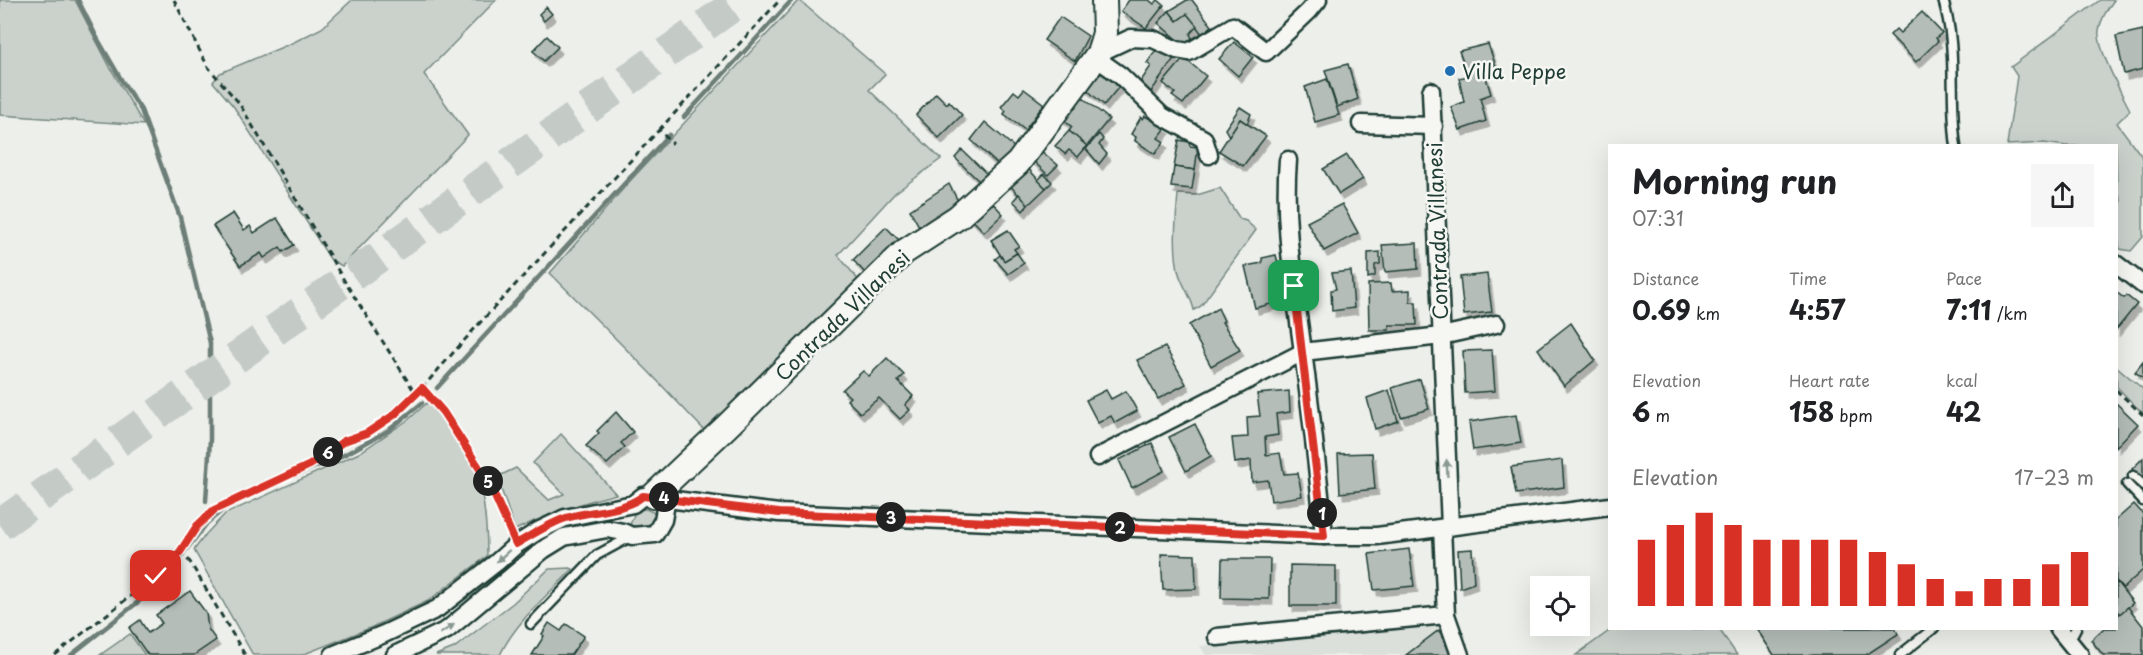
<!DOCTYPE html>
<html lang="en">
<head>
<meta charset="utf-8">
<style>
	body { margin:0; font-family:"Playpen Sans",sans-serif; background:#f6f6f6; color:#202124; height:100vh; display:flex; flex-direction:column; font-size:22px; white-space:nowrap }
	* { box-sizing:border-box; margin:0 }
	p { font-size:20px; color:#757577 }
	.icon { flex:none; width:33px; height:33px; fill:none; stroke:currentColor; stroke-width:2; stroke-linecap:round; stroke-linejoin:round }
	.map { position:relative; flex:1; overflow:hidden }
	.drawer { position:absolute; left:1608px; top:144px; width:510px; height:486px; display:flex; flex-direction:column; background:#fff; border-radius:0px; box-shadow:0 6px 24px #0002 }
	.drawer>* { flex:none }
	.tools { position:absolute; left:1530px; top:576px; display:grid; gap:12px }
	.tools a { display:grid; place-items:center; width:60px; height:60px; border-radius:0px; background:#fff; box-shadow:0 6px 24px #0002; font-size:30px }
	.pin { position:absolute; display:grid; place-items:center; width:51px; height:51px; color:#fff; margin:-26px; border-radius:12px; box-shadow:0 3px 9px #0006 }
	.km { position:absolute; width:30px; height:30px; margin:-15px; border-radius:50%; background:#222; color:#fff; font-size:16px; line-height:30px; text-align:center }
	.round { display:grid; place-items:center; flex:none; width:63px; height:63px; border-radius:0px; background:#f6f6f6 }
	.head { display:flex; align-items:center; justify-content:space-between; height:102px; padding:0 24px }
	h1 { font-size:33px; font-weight:700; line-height:45px }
	.figures { display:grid; grid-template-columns:repeat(3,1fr); gap:9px; height:102px; padding:6px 24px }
	.figures div { display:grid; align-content:center }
	.figures b { font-size:26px; font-weight:700 }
	.figures small { font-size:16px; font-weight:400 }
	.figures p { font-size:16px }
	.chart { height:168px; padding:12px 24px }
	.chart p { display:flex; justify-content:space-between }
	.chart svg { width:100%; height:108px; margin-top:6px; stroke:#d93025; stroke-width:6 }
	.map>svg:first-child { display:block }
	.built { fill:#dce0db }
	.green { fill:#cbd2cc; stroke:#758880; stroke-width:1.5 }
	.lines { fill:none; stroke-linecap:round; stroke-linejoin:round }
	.stream { stroke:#6c7e77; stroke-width:4.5 }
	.building { fill:#b4bdb8; stroke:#1f3d34; stroke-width:1.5; filter:url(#shadow) }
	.highway-tunnel { stroke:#c4cbc6; stroke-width:32; stroke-dasharray:32 16; stroke-linecap:butt }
	.lane-casing { stroke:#1f3d34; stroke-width:13 }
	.street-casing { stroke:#1f3d34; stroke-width:21 }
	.secondary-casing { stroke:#1f3d34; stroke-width:28 }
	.path { stroke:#1f3d34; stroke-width:3; stroke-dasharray:6 4.5; stroke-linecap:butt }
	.lane { stroke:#f6f6f2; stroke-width:8 }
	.street { stroke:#f6f6f2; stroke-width:16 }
	.secondary { stroke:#f6f6f2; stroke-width:24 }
	.oneway { fill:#8a9a93 }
	.route-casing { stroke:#fff; stroke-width:12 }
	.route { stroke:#d93025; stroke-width:8 }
	.poi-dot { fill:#1f6fb2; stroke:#f6f6f2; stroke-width:2 }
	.labels { text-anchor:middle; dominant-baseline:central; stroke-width:5; stroke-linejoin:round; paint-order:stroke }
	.poi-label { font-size:20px; fill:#1f3d34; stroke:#f6f6f2; text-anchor:start }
	.street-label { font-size:20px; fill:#1f3d34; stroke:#f6f6f2 }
</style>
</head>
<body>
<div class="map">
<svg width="2143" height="655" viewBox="0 0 2143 655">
	<defs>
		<filter id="shadow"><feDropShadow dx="3.5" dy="6" stdDeviation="0" flood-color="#0004"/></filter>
	</defs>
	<rect width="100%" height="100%" fill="#edefea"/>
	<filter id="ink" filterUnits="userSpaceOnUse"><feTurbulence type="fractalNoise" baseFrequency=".0167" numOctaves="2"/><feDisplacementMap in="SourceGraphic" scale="12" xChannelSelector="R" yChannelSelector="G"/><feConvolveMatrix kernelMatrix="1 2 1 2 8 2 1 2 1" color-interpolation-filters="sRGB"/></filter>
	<g filter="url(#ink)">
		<path class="built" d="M1457,622L1469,655H1206L1200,646Z"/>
		<g class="green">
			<path d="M0,0H75L111,69L144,125L0,115Z"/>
			<path d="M352,0H496L424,74L468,135L342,266L330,259L234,107L213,82L220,73L292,43L322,28Z"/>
			<path d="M799,0L885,74L869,90L941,159L895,193L838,255L860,282L706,432L648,371L550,273L630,181Z"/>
			<path d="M2100,0H2114C2107,9 2101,19 2099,30C2096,46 2122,95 2130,110L2117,123L2143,158V237L2131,251L2120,249L2118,237L2121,199L2117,188L2116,146H2066L2044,143L2007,145L2017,76L2011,67Z"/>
			<path d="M1220,188L1240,219L1246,221L1256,230L1201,306L1194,310C1191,295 1181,284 1178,270C1173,245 1176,219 1178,194L1197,195Z"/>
			<path d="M2116,366L2143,389V414L2117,387Z"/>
			<path d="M429,401C443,418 466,445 474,465C485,494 487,526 487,556L428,601L370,628L302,655H253L194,550L206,534L225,514L359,453L408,420Z"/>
			<path d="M561,434L616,494C581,503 547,514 515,530L497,477L516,468L549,500L564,494L533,463Z"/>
			<path d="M646,509L657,514L647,533L629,527L636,510Z"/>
			<path d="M570,568L573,569C547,596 516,621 500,655H436L454,648L484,625L513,603L549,569Z"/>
			<path d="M1612,629H1719L1737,655H1576Z"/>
			<path d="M130,634L145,655H100Z"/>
		</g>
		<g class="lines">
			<g class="stream">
				<path d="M78,0L97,38L122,81L141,110L180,217L210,343V439L206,501"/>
				<path d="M684,117L792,0"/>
				<path d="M437,388L669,135"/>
				<path d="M71,655L157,587L207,523L225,508L270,486L344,455L389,430L422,403"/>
			</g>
		</g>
		<g class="building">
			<path d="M1129,0H1149L1154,4L1158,0L1164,5L1146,28L1121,11Z"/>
			<path d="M1187,0H1192L1212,26L1202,34L1187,14L1177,21L1169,11Z"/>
			<path d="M546,7L552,14L544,21L539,14Z"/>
			<path d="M1169,11L1177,21L1187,14L1197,26L1190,34L1192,38L1183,45L1158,23Z"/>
			<path d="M1922,12L1942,33L1936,38L1938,41L1916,62L1890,35L1896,29L1900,33Z"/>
			<path d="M1060,17L1088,36L1075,61L1044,40Z"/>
			<path d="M2143,30V69L2124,74L2116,36Z"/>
			<path d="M547,36L558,47L544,61L533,51Z"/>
			<path d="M1234,42L1253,57L1238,76L1219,59Z"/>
			<path d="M1488,44L1496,66L1484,71L1491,94L1480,98L1486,121L1460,130L1451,107L1464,102L1459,78L1468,76L1459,51Z"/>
			<path d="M1159,46L1175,57L1151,92L1139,84L1151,66L1147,63Z"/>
			<path d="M1184,58L1206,76L1183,104L1172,96L1175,93L1163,83Z"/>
			<path d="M1348,64L1358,99L1337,107L1325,70Z"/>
			<path d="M1101,66L1122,83L1104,105L1085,88Z"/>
			<path d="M1327,79L1339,115L1315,122L1305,87Z"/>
			<path d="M1024,89L1044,104L1025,130L1004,114L1006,111L1001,107L1014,91L1019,95Z"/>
			<path d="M936,93L947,104L949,101L962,115L939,138L916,115Z"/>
			<path d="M1077,93L1109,119L1087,146L1069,131L1072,127L1058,116Z"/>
			<path d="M1240,107L1251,114L1247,124L1240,119L1229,136L1225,129Z"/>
			<path d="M1145,116L1166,128L1158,138L1164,142L1155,154L1135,141L1136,137L1131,134L1141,117L1143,119Z"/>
			<path d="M1240,119L1266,136L1243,166L1219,151Z"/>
			<path d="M985,122L1022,154L1006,172L971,140Z"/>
			<path d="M1069,131L1087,146L1078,157L1069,150L1065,154L1055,146Z"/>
			<path d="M1099,134L1103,139L1099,145L1107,154L1099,164L1086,149Z"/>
			<path d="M1179,140L1189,142L1190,146L1198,147L1195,170L1174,167Z"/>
			<path d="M962,150L987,174L980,182L955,158Z"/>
			<path d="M1040,150L1058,165L1048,175L1032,160Z"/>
			<path d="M1347,155L1363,179L1339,194L1323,169Z"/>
			<path d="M1022,162L1046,188L1028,205L1004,179Z"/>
			<path d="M1174,167L1195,170L1192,189L1171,187Z"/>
			<path d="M1044,174L1052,182L1046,188L1038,180Z"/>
			<path d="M949,184L959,203L920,228L910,210Z"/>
			<path d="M1019,194L1028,205L1023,211L1013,201Z"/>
			<path d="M989,199L1003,214L984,232L969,216Z"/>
			<path d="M1342,204L1358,233L1324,251L1307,222Z"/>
			<path d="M233,213L244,230L250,226L254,233L277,218L294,245L283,252L280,247L264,258L261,253L240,266L213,226Z"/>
			<path d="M886,227L899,240L866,274L853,260Z"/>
			<path d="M1008,230L1019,246L1014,249L1017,253L1004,261L991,240Z"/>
			<path d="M1417,243L1418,269L1385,272L1382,245Z"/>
			<path d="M1380,252V264L1375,265V276L1368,278V253Z"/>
			<path d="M1017,253L1024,263L1008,274L995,259L1000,255L1004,261Z"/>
			<path d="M1276,255L1287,300L1255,308L1245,266L1262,263V258Z"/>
			<path d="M1351,271L1354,308L1332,311L1331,290L1336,289L1332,273Z"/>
			<path d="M1487,274L1492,312L1464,315L1460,277Z"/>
			<path d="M1391,283L1392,291L1410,290V302H1416L1417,325H1389V330H1369L1368,284Z"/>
			<path d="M2116,292L2124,298L2127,296L2137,304L2116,330Z"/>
			<path d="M1218,308L1224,321L1222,322L1240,350L1211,366L1189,325Z"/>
			<path d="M1571,323L1595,360L1564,386L1538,349Z"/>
			<path d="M1165,347L1186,384L1158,399L1137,360Z"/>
			<path d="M1492,350L1495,391L1465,393L1463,351Z"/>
			<path d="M887,358L904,375L898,381L913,396L905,405L910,410L900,419L879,398L860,413L847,400L850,397L842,390L863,371L869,376Z"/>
			<path d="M2143,362V378L2135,372Z"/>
			<path d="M1420,379L1429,409L1401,417L1392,388Z"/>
			<path d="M1106,390L1111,399L1126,391L1137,411L1115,423L1111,416L1098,423L1086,400Z"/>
			<path d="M1389,390L1398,421L1375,429L1367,398Z"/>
			<path d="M1289,391L1290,412L1276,414L1278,435L1265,437L1266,455L1280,453L1284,474L1298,473L1302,496L1271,501L1268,480L1252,482L1251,460L1235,463L1232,438L1248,437L1247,417L1260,416L1257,394Z"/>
			<path d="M2116,403L2138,424L2116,447Z"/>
			<path d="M616,412L633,432L621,443L625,447L607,464L586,446L599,433L597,431Z"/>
			<path d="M1516,415L1521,443L1473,450L1469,422Z"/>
			<path d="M1195,424L1211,456L1186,471L1169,437Z"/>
			<path d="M1152,443L1164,471L1132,488L1119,460Z"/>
			<path d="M1372,453L1375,489L1340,493L1338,454Z"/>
			<path d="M2143,458V484L2136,477L2138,475L2132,469Z"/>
			<path d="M1562,460L1564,487L1516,494L1511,467Z"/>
			<path d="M2134,504L2143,514V570L2123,588L2116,581V520Z"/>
			<path d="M1409,549L1414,586L1374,590L1369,554Z"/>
			<path d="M1472,549L1474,583L1460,588L1458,550Z"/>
			<path d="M1161,554L1195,555L1196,589L1163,590Z"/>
			<path d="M1222,559H1270L1269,599L1221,598Z"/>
			<path d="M1290,565L1336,566V606H1290Z"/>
			<path d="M2116,581L2133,603L2120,614L2116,610Z"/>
			<path d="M190,591L206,613L208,629L216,640L194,655H148L129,628L140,620L148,633L162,623L156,615Z"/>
			<path d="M2128,607L2143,626V655H2103L2091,640L2104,628H2116V617Z"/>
			<path d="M549,623L561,631L566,624L584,636L571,655H532L544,636L542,634Z"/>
			<path d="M1756,628H1895L1898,634L1866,655H1774Z"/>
			<path d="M1439,630L1451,655H1406Z"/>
		</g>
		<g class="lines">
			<path class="highway-tunnel" d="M0,525L741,0"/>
			<defs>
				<g id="lane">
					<path d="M1943,0C1958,47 1949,97 1956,146"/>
					<path d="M2133,476L2143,485"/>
					<path d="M2127,484L2143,501"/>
					<path d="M531,624L597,555L632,536"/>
					<path d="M2069,641L2076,628"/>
					<path d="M1900,655L1934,628"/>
				</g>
				<g id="street">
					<path d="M1099,53L1131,38L1153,39L1177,50L1189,52L1233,26L1266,52L1309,11L1318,0"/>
					<path d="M1096,58L1120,75L1162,116L1204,139L1209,155"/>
					<path d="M1431,91L1450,527"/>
					<path d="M1361,124L1434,126"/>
					<path d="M1288,160C1283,220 1293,277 1301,337C1310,403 1318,470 1324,536"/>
					<path d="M2116,264L2143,285"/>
					<path d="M1098,457L1303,352L1441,336L1496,324"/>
					<path d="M1442,528L1446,615L1460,655"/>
					<path d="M2058,628L2080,655"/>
					<path d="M1217,637L1446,615"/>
					<path d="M333,655L384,634L437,609L497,562L516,545L538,531L565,518L633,504L643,496L779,513L1324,536H1377L1610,506"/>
					<path d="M395,655L447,630L543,550L564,537L607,529L623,532L632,536L655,534L663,520L667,498"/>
				</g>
				<path id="secondary" d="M653,496L727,426L904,252L958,217L1018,163L1099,53L1105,33L1104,0"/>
			</defs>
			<use href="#lane" class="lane-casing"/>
			<use href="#street" class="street-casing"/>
			<use href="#secondary" class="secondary-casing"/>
			<g class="path">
				<path d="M174,0L208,67L239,103L345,282L416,394"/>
				<path d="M659,130L780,0"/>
				<path d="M422,388L477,326L659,130L673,144"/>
				<path d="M2116,390L2143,415"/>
				<path d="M180,552L190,562L245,655"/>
				<path d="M55,655L156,576L180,552L197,526L214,510L310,465L344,441L367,433L394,415L422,388L443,412L489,483L509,531"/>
			</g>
			<use href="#lane" class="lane"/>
			<use href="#street" class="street"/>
			<use href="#secondary" class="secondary"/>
		</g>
		<defs><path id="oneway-solid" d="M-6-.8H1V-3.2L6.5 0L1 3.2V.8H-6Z" transform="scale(1.5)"/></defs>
		<g class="oneway">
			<use href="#oneway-solid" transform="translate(1447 468) rotate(-93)"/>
			<use href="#oneway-solid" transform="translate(503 556) rotate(138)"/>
			<use href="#oneway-solid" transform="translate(447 629) rotate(-33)"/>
		</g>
	</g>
	<g class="lines" filter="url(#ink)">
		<defs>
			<path id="route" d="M156,576L180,552L197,526L214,510L310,465L344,441L367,433L394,415L422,388L443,412L489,483L516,544C532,535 548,524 566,518C592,510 622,512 643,496L779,513L1324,536L1294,286"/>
		</defs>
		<use href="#route" class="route-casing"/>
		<use href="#route" class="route"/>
	</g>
	<circle class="poi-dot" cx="1450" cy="71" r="6"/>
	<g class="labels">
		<g class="poi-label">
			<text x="1462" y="71">Villa Peppe</text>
		</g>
		<g class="street-label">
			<text transform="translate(1437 231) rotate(-92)">Contrada Villanesi</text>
			<text transform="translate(842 315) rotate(-44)">Contrada Villanesi</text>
		</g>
	</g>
</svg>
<div class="tools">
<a><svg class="icon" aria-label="locate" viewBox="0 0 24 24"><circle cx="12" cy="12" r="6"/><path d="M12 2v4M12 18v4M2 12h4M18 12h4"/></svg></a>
</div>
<div class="pin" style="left:1294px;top:286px;background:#1e9e55"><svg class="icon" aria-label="arrive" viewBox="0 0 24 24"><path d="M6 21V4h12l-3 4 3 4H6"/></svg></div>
<div class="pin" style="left:156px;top:576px;background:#d93025"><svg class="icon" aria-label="check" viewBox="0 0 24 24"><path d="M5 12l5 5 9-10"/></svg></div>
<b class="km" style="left:1322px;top:513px">1</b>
<b class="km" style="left:1120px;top:527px">2</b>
<b class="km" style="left:891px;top:517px">3</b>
<b class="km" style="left:664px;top:497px">4</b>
<b class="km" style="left:488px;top:481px">5</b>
<b class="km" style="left:328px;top:452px">6</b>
<section class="drawer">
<div class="head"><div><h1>Morning run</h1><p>07:31</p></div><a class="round"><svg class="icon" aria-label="share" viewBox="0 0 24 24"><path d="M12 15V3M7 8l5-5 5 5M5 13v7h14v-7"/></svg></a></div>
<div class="figures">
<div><p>Distance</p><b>0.69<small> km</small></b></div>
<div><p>Time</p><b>4:57</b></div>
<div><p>Pace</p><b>7:11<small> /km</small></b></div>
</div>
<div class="figures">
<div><p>Elevation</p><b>6<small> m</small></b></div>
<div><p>Heart rate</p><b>158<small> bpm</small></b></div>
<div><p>kcal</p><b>42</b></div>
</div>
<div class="chart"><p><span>Elevation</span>17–23 m</p>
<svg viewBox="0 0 160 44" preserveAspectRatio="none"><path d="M5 44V17M15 44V11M25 44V6M35 44V11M45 44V17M55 44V17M65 44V17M75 44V17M85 44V22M95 44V27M105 44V33M115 44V38M125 44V33M135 44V33M145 44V27M155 44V22"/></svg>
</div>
</section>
</div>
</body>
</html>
